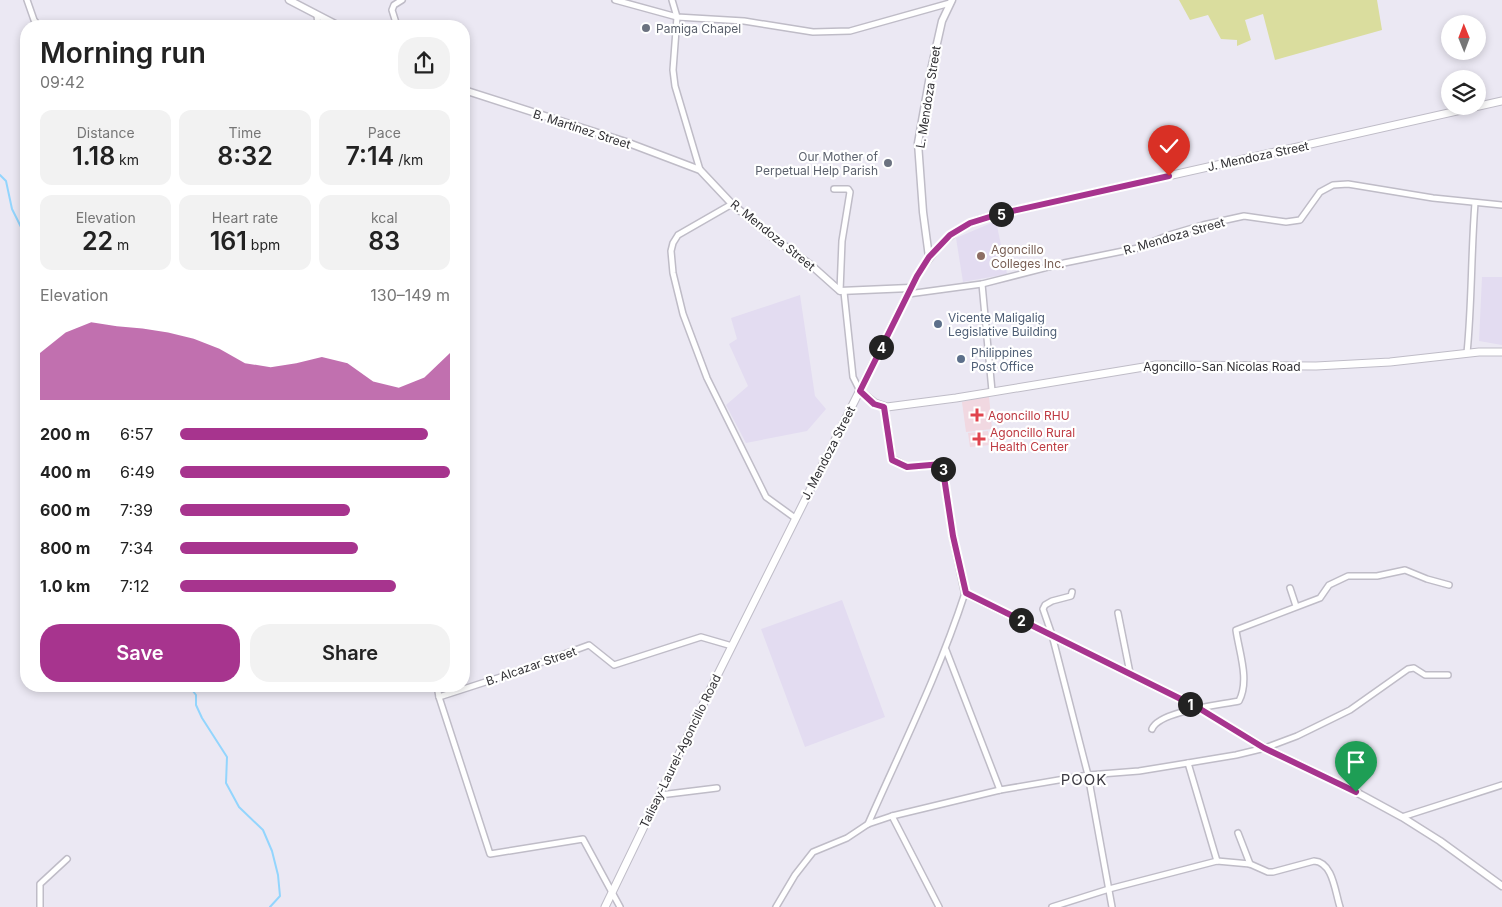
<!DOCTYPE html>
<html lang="en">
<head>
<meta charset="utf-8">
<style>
	body { margin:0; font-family:Inter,sans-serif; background:#f2f2f2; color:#222; height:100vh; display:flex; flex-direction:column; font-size:19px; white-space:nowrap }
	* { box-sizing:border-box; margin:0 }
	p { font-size:16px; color:#767676 }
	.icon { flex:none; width:28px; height:28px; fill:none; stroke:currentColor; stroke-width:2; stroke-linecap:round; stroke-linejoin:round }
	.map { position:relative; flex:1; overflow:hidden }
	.details { position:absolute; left:20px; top:20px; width:450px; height:672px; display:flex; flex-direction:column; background:#fff; border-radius:20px; box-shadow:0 2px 8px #0003 }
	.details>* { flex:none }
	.needle { width:32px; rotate:359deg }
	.buttons { position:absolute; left:1441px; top:15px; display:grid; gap:10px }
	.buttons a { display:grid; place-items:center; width:45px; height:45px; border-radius:50%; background:#fff; box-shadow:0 2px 8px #0003; font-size:25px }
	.pin { position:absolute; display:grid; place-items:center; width:42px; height:42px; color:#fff; margin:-51px -21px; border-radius:50% 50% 50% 0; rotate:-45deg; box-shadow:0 0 5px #0007 }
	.pin .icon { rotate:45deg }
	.km { position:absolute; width:25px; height:25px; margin:-12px; border-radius:50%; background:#222; color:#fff; font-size:14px; line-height:25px; text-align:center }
	.round { display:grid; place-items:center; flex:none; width:52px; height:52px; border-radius:20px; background:#f2f2f2 }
	.head { display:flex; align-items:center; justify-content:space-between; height:85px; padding:0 20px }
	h1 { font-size:28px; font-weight:600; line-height:38px }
	.metrics { display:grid; grid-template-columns:repeat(3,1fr); gap:8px; height:85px; padding:5px 20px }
	.metrics div { display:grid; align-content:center; border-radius:12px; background:#f2f2f2; text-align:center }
	.metrics b { font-size:25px; font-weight:600 }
	.metrics small { font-size:14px; font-weight:400 }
	.metrics p { font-size:14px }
	.chart { height:140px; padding:10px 20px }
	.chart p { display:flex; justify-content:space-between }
	.chart svg { width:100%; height:90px; margin-top:5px; fill:#a7348e; opacity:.7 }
	.primary-button { display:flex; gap:10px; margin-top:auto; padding:10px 20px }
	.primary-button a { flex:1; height:58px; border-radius:20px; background:#a7348e; color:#fff; font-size:20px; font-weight:600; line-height:58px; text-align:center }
	.primary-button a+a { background:#f2f2f2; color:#222 }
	ul { padding:0 20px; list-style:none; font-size:16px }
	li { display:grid; grid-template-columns:80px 60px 1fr; align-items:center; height:38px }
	li i { height:12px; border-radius:6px; background:#a7348e }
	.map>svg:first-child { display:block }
	.education { fill:#e3dcf1 }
	.medical { fill:#f1d8e1 }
	.green { fill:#dadd9e }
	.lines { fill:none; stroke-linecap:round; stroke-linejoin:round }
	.stream { stroke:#93d5fd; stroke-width:2 }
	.minor-casing { stroke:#bfbcc7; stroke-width:8 }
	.tertiary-casing { stroke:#bfbcc7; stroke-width:9 }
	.secondary-casing { stroke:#bfbcc7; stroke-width:9 }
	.minor { stroke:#fff; stroke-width:5 }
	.tertiary { stroke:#fff; stroke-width:6 }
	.secondary { stroke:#fff; stroke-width:7 }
	.route-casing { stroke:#fff; stroke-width:10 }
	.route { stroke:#a7348e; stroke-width:6 }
	.worship-dot { fill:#6b7280; stroke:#fff; stroke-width:2 }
	.education-dot { fill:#8d6e63; stroke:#fff; stroke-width:2 }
	.service-dot { fill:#5c6f8a; stroke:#fff; stroke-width:2 }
	.health-dot { fill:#e0444e; stroke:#fff; stroke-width:2 }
	.labels { text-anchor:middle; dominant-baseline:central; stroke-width:4.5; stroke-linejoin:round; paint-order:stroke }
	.worship-label { font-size:12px; fill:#5b616d; stroke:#fff; text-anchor:start }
	.street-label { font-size:12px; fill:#313034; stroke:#fff }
	.education-label { font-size:12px; fill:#785e54; stroke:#fff; text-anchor:start }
	.service-label { font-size:12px; fill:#4e5e75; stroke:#fff; text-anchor:start }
	.health-label { font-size:12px; fill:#be3a42; stroke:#fff; text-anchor:start }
	.quarter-label { font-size:15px; letter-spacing:1px; fill:#3e3c44; stroke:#fff }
</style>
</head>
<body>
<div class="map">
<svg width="1502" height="907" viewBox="0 0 1502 907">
	<rect width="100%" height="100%" fill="#ebe8f3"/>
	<g class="education">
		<path d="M996,221L1007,274L963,282L956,238Z"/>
		<path d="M1482,277H1502V345L1479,341Z"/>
		<path d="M800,295L815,396L826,409L807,431L746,443L726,405L748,386L729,344L737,339L731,318Z"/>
		<path d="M842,600L885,717L805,747L761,629Z"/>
	</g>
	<g class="medical">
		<path d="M989,396L992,429L966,432L962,402Z"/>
		<path d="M988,431L990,445L970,447L968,433Z"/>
	</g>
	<path class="green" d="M1179,0H1377L1382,30L1275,60L1263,14L1245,20L1251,40L1237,46V40L1221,39L1208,15L1190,20Z"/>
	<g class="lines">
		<g class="stream">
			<path d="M0,175L6,181L12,209L26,237"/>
			<path d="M189,686L196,695V705L202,718L227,757L226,783L239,807L263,830L272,851L278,875L280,896L270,907"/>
		</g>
		<defs>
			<g id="minor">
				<path d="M27,0L34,20L39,26"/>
				<path d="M615,0L677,17L744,21L813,32L850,31L950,3"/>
				<path d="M672,0L677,17L673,70L675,86L700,170"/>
				<path d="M317,15L318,26"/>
				<path d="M397,26L392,10L394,5L402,0"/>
				<path d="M834,189H848L850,192L842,241L840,291"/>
				<path d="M732,204L678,235L673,243L671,251L673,273L683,314L707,378L766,497L795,518"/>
				<path d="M982,284L992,391"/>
				<path d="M844,292L853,377L860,391"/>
				<path d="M908,294L982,284L1064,263L1138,248L1169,235L1203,225L1244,216L1286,222L1300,220L1320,192L1333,185L1348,184L1433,198L1502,205"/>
				<path d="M1467,353C1472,303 1471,253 1475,203"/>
				<path d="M1290,588L1296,606"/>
				<path d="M1072,592L1071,596L1052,601L1045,605L1043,609L1052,635L1088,775L1112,907"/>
				<path d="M1118,613L1130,673"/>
				<path d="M946,650L1000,790"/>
				<path d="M437,686L439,697L490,854L583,839L620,907"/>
				<path d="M439,697L504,676L589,645L614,665L701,637L732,646"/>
				<path d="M1152,729C1159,711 1220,705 1239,701C1250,680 1239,652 1236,630L1320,598L1329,585L1348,576H1377L1405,570L1427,579L1449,585"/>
				<path d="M1188,763L1217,861"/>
				<path d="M660,795L717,788"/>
				<path d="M892,816L939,907"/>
				<path d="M1402,817L1502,785"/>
				<path d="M868,824C902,747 939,673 965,593"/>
				<path d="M1238,833L1250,864"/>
				<path d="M40,907V884L67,859"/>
				<path d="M776,907L795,875L813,852L847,838L868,824L892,816L1000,790L1088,775L1139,771L1188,763L1236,755L1265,748L1297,736L1350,710L1408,669L1414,668L1425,675H1448"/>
				<path d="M1052,907L1109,889L1217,861L1250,864L1268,872H1273L1314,861C1333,862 1335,892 1340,907"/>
			</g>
			<g id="tertiary">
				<path d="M289,0L339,26"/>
				<path d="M464,90L626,142L700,170L732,204L771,236L812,266L840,291L910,288"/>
				<path d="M929,257L923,212L918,143L931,70L942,21L952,0"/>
				<path d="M884,407L892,459L907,467L942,464L953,536L965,593L1197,707L1265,748L1356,792L1402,817L1440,841L1502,886"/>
			</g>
			<g id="secondary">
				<path d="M860,391L875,403L887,407L956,398L1156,365L1316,366L1390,362L1479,352H1502"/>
				<path d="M605,907L709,692L917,276C931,254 946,235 969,224C978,219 989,217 999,214L1502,101"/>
			</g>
		</defs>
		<use href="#minor" class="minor-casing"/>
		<use href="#tertiary" class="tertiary-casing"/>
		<use href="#secondary" class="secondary-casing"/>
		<use href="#minor" class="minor"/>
		<use href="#tertiary" class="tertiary"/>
		<use href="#secondary" class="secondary"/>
	</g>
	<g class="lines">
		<defs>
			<path id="route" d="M1169,176L999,214L970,223L950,235L929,257L917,276L860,391L874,404L884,407L892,460L907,467L942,464L953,536L966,593L1197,707L1264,748L1356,792"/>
		</defs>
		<use href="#route" class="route-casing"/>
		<use href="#route" class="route"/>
	</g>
	<g class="worship-dot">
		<circle cx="646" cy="28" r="5"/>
		<circle cx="888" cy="163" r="5"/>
	</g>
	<circle class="education-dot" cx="981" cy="256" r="5"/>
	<g class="service-dot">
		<circle cx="938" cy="324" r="5"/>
		<circle cx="961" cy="359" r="5"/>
	</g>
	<g class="health-dot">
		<path d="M974.5 407.5h5v5h5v5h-5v5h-5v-5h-5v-5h5z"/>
		<path d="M976.5 431.5h5v5h5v5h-5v5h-5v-5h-5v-5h5z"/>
	</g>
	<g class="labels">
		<g class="worship-label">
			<text x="656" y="28">Pamiga Chapel</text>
			<text x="878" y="156" text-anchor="end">Our Mother of<tspan x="878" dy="14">Perpetual Help Parish</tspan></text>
		</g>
		<g class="street-label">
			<text transform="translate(928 97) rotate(-81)">L. Mendoza Street</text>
			<text transform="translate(582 129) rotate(18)">B. Martinez Street</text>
			<text transform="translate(1258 156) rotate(-12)">J. Mendoza Street</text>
			<text transform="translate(773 235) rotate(39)">R. Mendoza Street</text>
			<text transform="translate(1174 236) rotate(-16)">R. Mendoza Street</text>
			<text x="1222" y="366">Agoncillo-San Nicolas Road</text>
			<text transform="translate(828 453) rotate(-63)">J. Mendoza Street</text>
			<text transform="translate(531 666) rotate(-19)">B. Alcazar Street</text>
			<text transform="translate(680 751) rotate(-64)">Talisay-Laurel-Agoncillo Road</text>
		</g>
		<g class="education-label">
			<text x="991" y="249">Agoncillo<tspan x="991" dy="14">Colleges Inc.</tspan></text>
		</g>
		<g class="service-label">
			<text x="948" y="317">Vicente Maligalig<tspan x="948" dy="14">Legislative Building</tspan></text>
			<text x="971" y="352">Philippines<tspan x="971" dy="14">Post Office</tspan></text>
		</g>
		<g class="health-label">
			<text x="988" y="415">Agoncillo RHU</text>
			<text x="990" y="432">Agoncillo Rural<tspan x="990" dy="14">Health Center</tspan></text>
		</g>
		<g class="quarter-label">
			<text x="1084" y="779">POOK</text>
		</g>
	</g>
</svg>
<div class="buttons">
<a><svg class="needle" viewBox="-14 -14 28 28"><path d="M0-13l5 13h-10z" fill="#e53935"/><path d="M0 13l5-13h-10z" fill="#767676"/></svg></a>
<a><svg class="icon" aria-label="layers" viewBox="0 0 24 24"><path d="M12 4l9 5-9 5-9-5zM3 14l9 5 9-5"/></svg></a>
</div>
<div class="pin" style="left:1356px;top:792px;background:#1e9e55"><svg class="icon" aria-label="arrive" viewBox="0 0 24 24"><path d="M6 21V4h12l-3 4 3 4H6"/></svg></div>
<div class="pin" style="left:1169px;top:176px;background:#d93025"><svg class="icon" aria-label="check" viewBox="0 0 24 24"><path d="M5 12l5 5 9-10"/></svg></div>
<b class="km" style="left:1190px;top:704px">1</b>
<b class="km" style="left:1021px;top:620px">2</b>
<b class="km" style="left:943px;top:469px">3</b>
<b class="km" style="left:881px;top:347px">4</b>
<b class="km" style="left:1001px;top:214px">5</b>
<section class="details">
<div class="head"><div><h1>Morning run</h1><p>09:42</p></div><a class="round"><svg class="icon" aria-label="share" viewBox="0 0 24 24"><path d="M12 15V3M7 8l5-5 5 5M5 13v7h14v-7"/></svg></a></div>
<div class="metrics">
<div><p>Distance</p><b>1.18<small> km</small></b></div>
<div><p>Time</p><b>8:32</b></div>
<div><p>Pace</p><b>7:14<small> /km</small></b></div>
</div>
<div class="metrics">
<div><p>Elevation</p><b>22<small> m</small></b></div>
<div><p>Heart rate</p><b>161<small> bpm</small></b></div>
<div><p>kcal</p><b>83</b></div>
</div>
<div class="chart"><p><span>Elevation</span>130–149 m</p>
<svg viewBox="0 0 160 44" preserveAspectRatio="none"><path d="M0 44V21L10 11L20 6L30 8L40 9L50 11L60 14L70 19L80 26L90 28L100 26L110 23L120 26L130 35L140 38L150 33L160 21V44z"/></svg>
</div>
<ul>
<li><b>200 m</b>6:57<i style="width:92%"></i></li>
<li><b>400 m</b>6:49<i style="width:100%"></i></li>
<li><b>600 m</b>7:39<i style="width:63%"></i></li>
<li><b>800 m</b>7:34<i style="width:66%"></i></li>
<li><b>1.0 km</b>7:12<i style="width:80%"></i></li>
</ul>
<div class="primary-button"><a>Save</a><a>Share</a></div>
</section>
</div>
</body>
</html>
